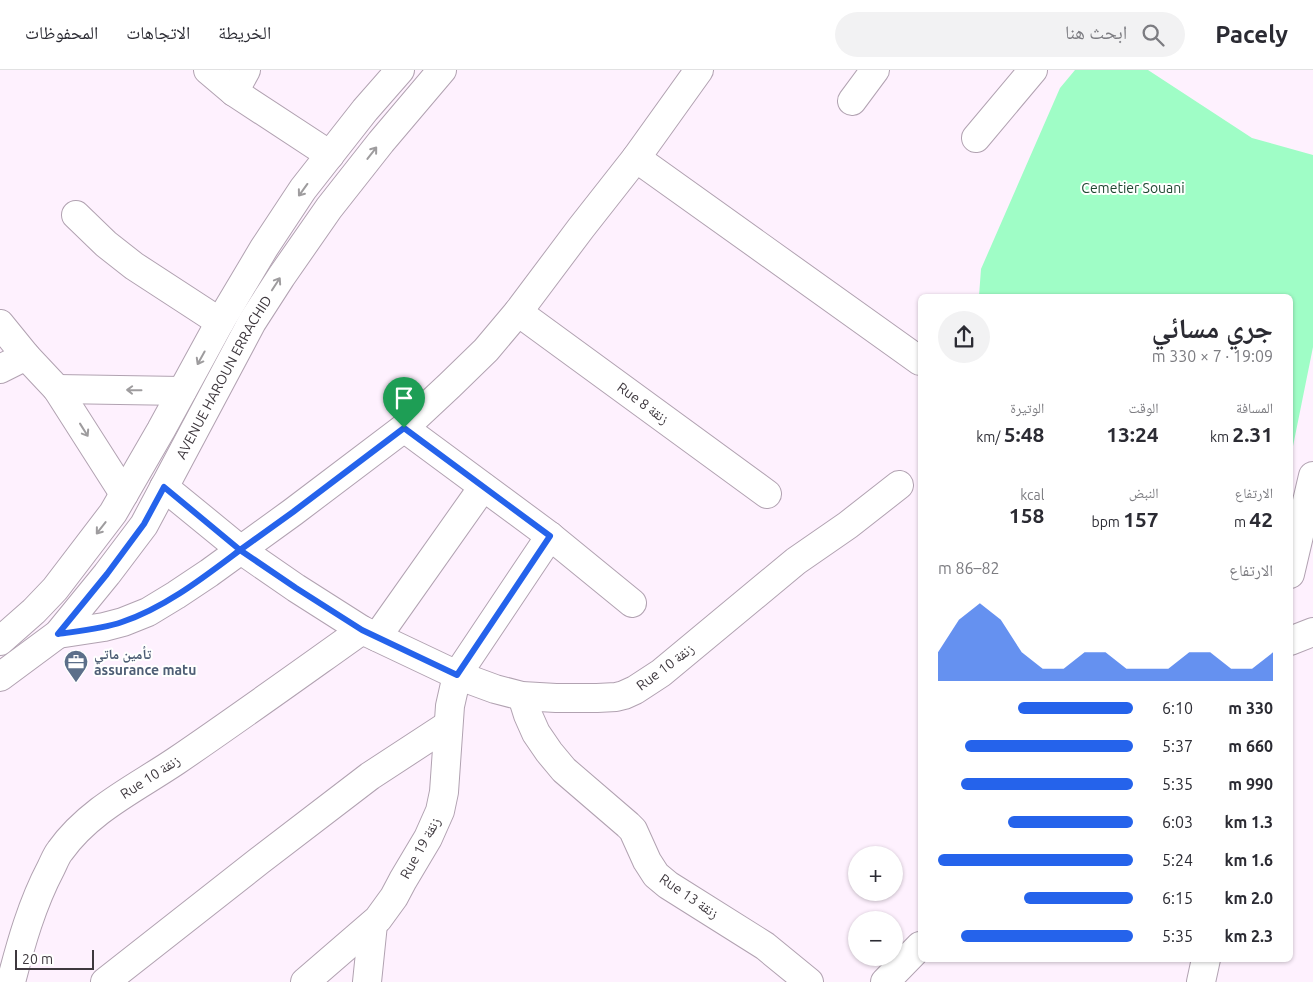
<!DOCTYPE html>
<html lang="ar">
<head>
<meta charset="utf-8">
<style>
	body { margin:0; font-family:Ubuntu,"Noto Naskh Arabic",sans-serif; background:#f2f2f3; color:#2b2b33; direction:rtl; height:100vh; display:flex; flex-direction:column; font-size:19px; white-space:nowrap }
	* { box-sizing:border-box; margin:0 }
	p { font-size:16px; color:#7c7c81 }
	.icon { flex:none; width:28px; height:28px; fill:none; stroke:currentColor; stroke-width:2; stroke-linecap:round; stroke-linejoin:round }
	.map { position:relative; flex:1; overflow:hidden; direction:ltr }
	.drawer { position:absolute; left:918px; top:224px; width:375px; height:668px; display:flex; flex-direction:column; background:#fff; border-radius:8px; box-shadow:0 1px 4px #0004; direction:rtl }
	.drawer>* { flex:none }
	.buttons { position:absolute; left:848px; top:776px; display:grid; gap:10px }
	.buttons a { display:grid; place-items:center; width:55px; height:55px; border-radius:50%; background:#fff; box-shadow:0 1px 4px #0004; font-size:25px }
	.scale { position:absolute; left:15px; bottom:12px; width:79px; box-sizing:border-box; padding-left:5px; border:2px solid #3e383e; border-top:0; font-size:14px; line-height:18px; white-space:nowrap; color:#3e383e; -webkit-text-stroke:4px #fff; paint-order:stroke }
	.pin { position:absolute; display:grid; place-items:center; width:42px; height:42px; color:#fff; margin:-51px -21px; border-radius:50% 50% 50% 0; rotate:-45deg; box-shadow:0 0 5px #0007 }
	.pin .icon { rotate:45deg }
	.round { display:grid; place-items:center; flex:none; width:52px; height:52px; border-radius:26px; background:#f2f2f3 }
	.headline { display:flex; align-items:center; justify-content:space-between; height:85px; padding:0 20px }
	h1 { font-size:28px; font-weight:700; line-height:38px }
	.metrics { display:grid; grid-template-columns:repeat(3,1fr); gap:8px; height:85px; padding:5px 20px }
	.metrics div { display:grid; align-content:center }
	.metrics b { font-size:21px; font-weight:700 }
	.metrics small { font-size:14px; font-weight:400 }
	.metrics p { font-size:14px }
	.chart { height:140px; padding:10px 20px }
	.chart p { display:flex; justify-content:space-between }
	.chart svg { width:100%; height:90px; margin-top:5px; fill:#2563eb; opacity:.7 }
	ul { padding:0 20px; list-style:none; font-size:16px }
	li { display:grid; grid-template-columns:80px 60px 1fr; align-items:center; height:38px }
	li i { height:12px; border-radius:6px; background:#2563eb }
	header { display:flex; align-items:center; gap:30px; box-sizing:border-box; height:70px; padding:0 25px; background:#fff; border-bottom:1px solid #e1e1e2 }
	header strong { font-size:24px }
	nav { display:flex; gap:28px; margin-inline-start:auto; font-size:18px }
	.search { width:350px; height:45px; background:#f2f2f3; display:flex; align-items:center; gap:12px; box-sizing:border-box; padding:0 18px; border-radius:28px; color:#7c7c81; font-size:19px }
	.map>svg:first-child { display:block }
	.green { fill:#9ffdc6 }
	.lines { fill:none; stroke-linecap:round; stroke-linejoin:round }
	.street-casing { stroke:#b1a2b1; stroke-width:30 }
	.secondary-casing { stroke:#b1a2b1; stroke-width:30 }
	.street { stroke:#fff; stroke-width:28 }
	.secondary { stroke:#fff; stroke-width:28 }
	.oneway { stroke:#9e9c9e }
	.route-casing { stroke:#fff; stroke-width:10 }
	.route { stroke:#2563eb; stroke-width:6 }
	.labels { text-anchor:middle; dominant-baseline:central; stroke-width:4; stroke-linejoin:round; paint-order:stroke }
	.park-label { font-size:14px; fill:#1f4731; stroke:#fff }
	.street-label { font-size:14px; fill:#3e383e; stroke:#fff }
	.service-label { font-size:14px; font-weight:bold; fill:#4e5e75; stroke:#fff; text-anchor:start }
</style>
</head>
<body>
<header>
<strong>Pacely</strong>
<div class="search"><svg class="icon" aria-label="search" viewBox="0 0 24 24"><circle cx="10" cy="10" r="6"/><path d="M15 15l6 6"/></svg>ابحث هنا</div>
<nav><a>الخريطة</a><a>الاتجاهات</a><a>المحفوظات</a></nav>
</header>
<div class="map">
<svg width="1313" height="912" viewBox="0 0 1313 912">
	<rect width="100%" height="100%" fill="#fef1fe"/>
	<path class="green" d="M1075,0H1148L1252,68L1313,85V277L1290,391V226H979L981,199L1060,18Z"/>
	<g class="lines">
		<defs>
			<g id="street">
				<path d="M208,0L234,22L330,85"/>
				<path d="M234,22L246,0"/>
				<path d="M852,31L875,0"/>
				<path d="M976,68L1033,0"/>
				<path d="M636,88L920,291"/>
				<path d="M76,145L106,174L134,196L220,252"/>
				<path d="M518,242L767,424"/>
				<path d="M0,254L26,286L57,319L124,424"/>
				<path d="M0,299L26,286"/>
				<path d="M57,319L182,321"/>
				<path d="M404,358L550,466L632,533"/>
				<path d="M164,417L241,480L296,518L362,560L457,605L495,619L522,626L556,628H597L616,627L624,625L635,620L661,603L796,491L848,455L899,415"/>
				<path d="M58,564L104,557L123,552L148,542L176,525L209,503L293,442L404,358L450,315L486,280L518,242L581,158L636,88L699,0"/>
				<path d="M377,567L483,417"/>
				<path d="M1290,571L1313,562"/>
				<path d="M522,626L528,645L536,663L549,682L564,700L628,755L633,760L647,791L656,805L668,815L765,876L809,912"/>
				<path d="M11,912C21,873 32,834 51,798C54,792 56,786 60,781C89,740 136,718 176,691C239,648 300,604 362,560"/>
				<path d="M105,912L259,791L370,706L448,655"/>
				<path d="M305,912L378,849L394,827L403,810L428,768L440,741L444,722L450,636L457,605L550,466"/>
				<path d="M367,912L373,854"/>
				<path d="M885,912L920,876"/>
			</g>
			<g id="secondary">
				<path d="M1290,504L1313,406"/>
				<path d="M0,571L34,541L55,519L113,443L161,360L220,252L264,178L303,119L365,40L400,0"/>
				<path id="s1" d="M0,607L58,564L107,504L144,455L252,252L281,207L329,138L381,72L442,0"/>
				<path d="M1201,912L1206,889"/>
			</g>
		</defs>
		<use href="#street" class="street-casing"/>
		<use href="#secondary" class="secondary-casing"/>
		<use href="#street" class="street"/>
		<use href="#secondary" class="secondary"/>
	</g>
	<defs><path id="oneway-shaft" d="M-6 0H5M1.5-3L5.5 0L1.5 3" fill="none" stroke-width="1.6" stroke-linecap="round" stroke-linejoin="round" transform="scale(1.25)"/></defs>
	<g class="oneway">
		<use href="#oneway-shaft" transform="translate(372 83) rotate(-52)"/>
		<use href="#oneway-shaft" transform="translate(303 120) rotate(126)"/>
		<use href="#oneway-shaft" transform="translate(276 214) rotate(-57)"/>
		<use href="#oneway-shaft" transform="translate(201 288) rotate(119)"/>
		<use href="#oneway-shaft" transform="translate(134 320) rotate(-179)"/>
		<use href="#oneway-shaft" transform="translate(84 360) rotate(58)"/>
		<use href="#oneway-shaft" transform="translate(101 458) rotate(128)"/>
	</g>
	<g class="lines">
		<defs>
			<path id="route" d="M404,358L293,442L240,480L164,417L144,454L107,504L58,564C79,561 102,559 122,552C166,537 204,507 240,480L296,518L362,560L457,605L550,466L404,358"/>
		</defs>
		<use href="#route" class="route-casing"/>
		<use href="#route" class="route"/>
	</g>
	<defs>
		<symbol id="office-pin" viewBox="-11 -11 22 30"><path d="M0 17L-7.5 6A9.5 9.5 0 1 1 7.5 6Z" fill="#5c6f8a" stroke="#fff"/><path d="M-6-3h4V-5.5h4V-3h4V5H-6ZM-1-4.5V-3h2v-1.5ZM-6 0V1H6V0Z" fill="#fff"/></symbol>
	</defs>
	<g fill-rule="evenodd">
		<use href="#office-pin" x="62" y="578" width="28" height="38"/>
	</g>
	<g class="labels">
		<g class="park-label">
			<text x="1133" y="118">Cemetier Souani</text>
		</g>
		<g class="street-label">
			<text stroke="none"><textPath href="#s1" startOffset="379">AVENUE HAROUN ERRACHID</textPath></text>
			<text transform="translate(643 333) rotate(36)">Rue 8 زنقة</text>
			<text transform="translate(665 597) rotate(-37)">Rue 10 زنقة</text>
			<text transform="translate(150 707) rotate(-33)">Rue 10 زنقة</text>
			<text transform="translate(420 778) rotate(-61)">Rue 19 زنقة</text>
			<text transform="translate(689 826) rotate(34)">Rue 13 زنقة</text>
		</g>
		<g class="service-label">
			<text x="94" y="584">تأمين ماتي<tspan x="94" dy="16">assurance matu</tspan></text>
		</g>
	</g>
</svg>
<div class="buttons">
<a>+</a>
<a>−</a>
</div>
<div class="scale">20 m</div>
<div class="pin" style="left:404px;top:358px;background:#1e9e55"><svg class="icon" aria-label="arrive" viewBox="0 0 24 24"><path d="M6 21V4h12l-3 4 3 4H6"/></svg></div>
<section class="drawer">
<div class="headline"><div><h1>جري مسائي</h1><p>19:09 · 7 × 330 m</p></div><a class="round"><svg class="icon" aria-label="share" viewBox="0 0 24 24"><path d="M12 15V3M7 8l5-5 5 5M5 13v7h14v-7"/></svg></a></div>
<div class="metrics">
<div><p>المسافة</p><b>2.31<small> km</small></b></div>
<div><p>الوقت</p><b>13:24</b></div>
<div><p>الوتيرة</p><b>5:48<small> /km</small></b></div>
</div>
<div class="metrics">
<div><p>الارتفاع</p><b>42<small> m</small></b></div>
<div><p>النبض</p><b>157<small> bpm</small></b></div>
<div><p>kcal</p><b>158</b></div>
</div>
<div class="chart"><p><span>الارتفاع</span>82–86 m</p>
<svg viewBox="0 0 160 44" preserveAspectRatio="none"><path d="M0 44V30L10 14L20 6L30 14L40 30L50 38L60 38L70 30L80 30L90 38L100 38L110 38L120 30L130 30L140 38L150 38L160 30V44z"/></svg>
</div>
<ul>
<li><b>330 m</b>6:10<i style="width:59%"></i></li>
<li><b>660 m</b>5:37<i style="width:86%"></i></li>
<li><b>990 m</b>5:35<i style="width:88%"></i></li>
<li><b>1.3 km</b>6:03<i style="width:64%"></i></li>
<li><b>1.6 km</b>5:24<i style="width:100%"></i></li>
<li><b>2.0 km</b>6:15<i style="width:56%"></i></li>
<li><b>2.3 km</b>5:35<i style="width:88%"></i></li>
</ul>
</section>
</div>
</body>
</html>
